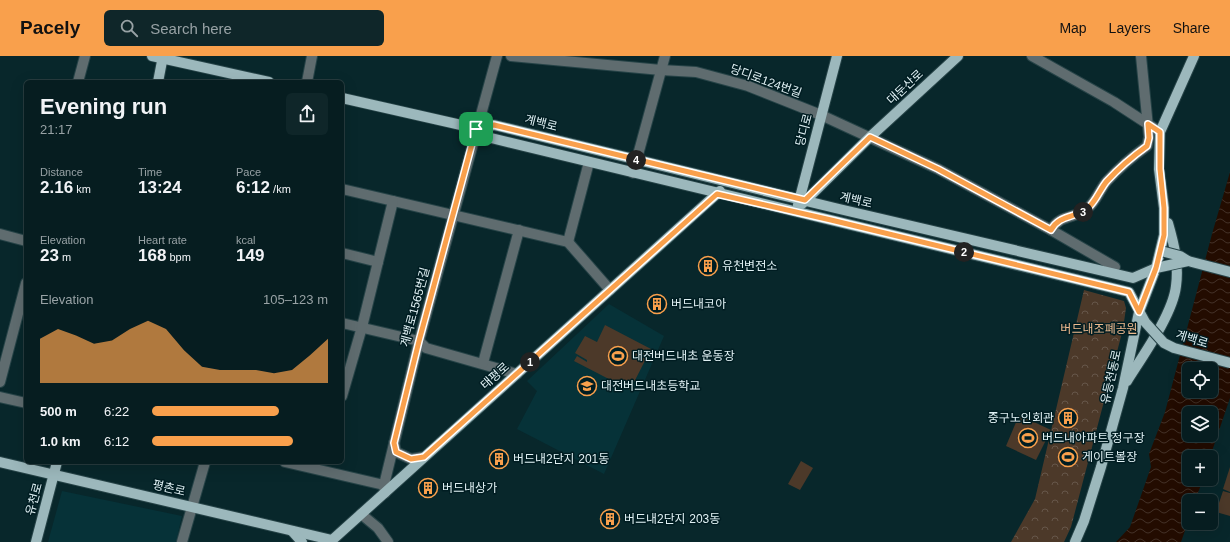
<!DOCTYPE html>
<html lang="en">
<head>
<meta charset="utf-8">
<style>
	body { margin:0; font-family:Helvetica,"Noto Sans KR",sans-serif; background:#0f2629; color:#f1f3f6; height:100vh; display:flex; flex-direction:column; font-size:15px; white-space:nowrap }
	* { box-sizing:border-box; margin:0 }
	p { font-size:13px; color:#98a2a5 }
	.icon { flex:none; width:22px; height:22px; fill:none; stroke:currentColor; stroke-width:2; stroke-linecap:round; stroke-linejoin:round }
	.map { position:relative; flex:1; overflow:hidden }
	.sheet { position:absolute; left:24px; top:24px; width:320px; height:384px; display:flex; flex-direction:column; background:#061d20; border-radius:6px; box-shadow:0 4px 16px #0002,0 0 0 1px #273b3e }
	.sheet>* { flex:none }
	.tools { position:absolute; left:1182px; top:306px; display:grid; gap:8px }
	.tools a { display:grid; place-items:center; width:36px; height:36px; border-radius:6px; background:#061d20; box-shadow:0 4px 16px #0002,0 0 0 1px #273b3e; font-size:20px }
	.pin { position:absolute; display:grid; place-items:center; width:34px; height:34px; color:#fff; margin:-17px; border-radius:8px; box-shadow:0 2px 6px #0006 }
	.km { position:absolute; width:20px; height:20px; margin:-10px; border-radius:50%; background:#222; color:#fff; font-size:11px; line-height:20px; text-align:center }
	.round { display:grid; place-items:center; flex:none; width:42px; height:42px; border-radius:6px; background:#0f2629 }
	.head { display:flex; align-items:center; justify-content:space-between; height:68px; padding:0 16px }
	h1 { font-size:22px; font-weight:600; line-height:30px }
	.figures { display:grid; grid-template-columns:repeat(3,1fr); gap:6px; height:68px; padding:4px 16px }
	.figures div { display:grid; align-content:center }
	.figures b { font-size:17px; font-weight:600 }
	.figures small { font-size:11px; font-weight:400 }
	.figures p { font-size:11px }
	.chart { height:112px; padding:8px 16px }
	.chart p { display:flex; justify-content:space-between }
	.chart svg { width:100%; height:72px; margin-top:4px; fill:#f9a04c; opacity:.7 }
	ul { padding:0 16px; list-style:none; font-size:13px }
	li { display:grid; grid-template-columns:64px 48px 1fr; align-items:center; height:30px }
	li i { height:10px; border-radius:5px; background:#f9a04c }
	header { display:flex; align-items:center; gap:24px; box-sizing:border-box; height:56px; padding:0 20px; background:#f9a04c; color:#111 }
	header strong { font-size:19px }
	nav { display:flex; gap:22px; margin-inline-start:auto; font-size:14px }
	.search { width:280px; height:36px; background:#0f2629; display:flex; align-items:center; gap:10px; box-sizing:border-box; padding:0 14px; border-radius:6px; color:#98a2a5; font-size:15px }
	.map>svg:first-child { display:block }
	.built { fill:#063238 }
	.forest { fill:url(#forest-crowns) }
	.pitch { fill:#4c3929 }
	.water { fill:url(#water-waves); fill-rule:evenodd }
	.lines { fill:none; stroke-linecap:round; stroke-linejoin:round }
	.minor-casing { stroke:#264347; stroke-width:12 }
	.major-casing { stroke:#264347; stroke-width:12 }
	.minor { stroke:#5f6c6f; stroke-width:10 }
	.major { stroke:#9cb8bc; stroke-width:10 }
	.major-bridge-casing { stroke:#264347; stroke-width:12; stroke-linecap:butt }
	.major-bridge { stroke:#9cb8bc; stroke-width:10 }
	.route-casing { stroke:#fff; stroke-width:8 }
	.route { stroke:#f9a04c; stroke-width:5 }
	.labels { text-anchor:middle; dominant-baseline:central; stroke-width:3; stroke-linejoin:round; paint-order:stroke }
	.street-label { font-size:12px; fill:#e0f1f4; stroke:#001d22 }
	.poi-label { font-size:12px; fill:#e0f1f4; stroke:#001d22; text-anchor:start }
	.park-label { font-size:12px; fill:#edba8f; stroke:#001d22 }
</style>
</head>
<body>
<header>
<strong>Pacely</strong>
<div class="search"><svg class="icon" aria-label="search" viewBox="0 0 24 24"><circle cx="10" cy="10" r="6"/><path d="M15 15l6 6"/></svg>Search here</div>
<nav><a>Map</a><a>Layers</a><a>Share</a></nav>
</header>
<div class="map">
<svg width="1230" height="486" viewBox="0 0 1230 486">
	<defs>
		<pattern id="forest-crowns" width="20" height="18" patternUnits="userSpaceOnUse"><rect width="20" height="18" fill="#4c3929"/><path d="M2 6a3 3 0 1 1 6 0M12 15a3 3 0 1 1 6 0" fill="none" stroke="#665649"/></pattern>
		<pattern id="water-waves" width="16" height="10" patternUnits="userSpaceOnUse"><rect width="16" height="10" fill="#230c00"/><path d="M0 5q4-4 8 0t8 0" fill="none" stroke="#433026"/></pattern>
	</defs>
	<rect width="100%" height="100%" fill="#08272b"/>
	<g class="built">
		<path d="M609,248L664,280L604,418L517,373L537,335L527,325Z"/>
		<path d="M62,435L182,460L176,486H48Z"/>
	</g>
	<path class="forest" d="M1084,234L1124,245L1126,252L1123,273L1071,471L1064,486H1011L1035,443Z"/>
	<g class="pitch">
		<path d="M605,269L651,293L630,334L574,305L577,300L587,306V304L575,297L585,280L597,286Z"/>
		<path d="M1019,359L1051,374L1036,404L1006,390Z"/>
		<path d="M801,405L813,412L800,434L788,428Z"/>
		<path d="M1230,411V436L1223,433Z"/>
		<path d="M1223,435L1230,437V460L1216,456Z"/>
	</g>
	<path class="water" d="M1230,116V342L1210,401H1189V423H1203L1195,445H1189V463L1181,486H1116L1130,471L1151,411L1149,398L1165,356L1212,178ZM1189,313H1211V335H1189ZM1189,357H1211V379H1189Z"/>
	<g class="lines">
		<defs>
			<g id="minor">
				<path d="M511,0L661,14L696,16L748,30L821,59L938,113L1051,174L1115,211"/>
				<path d="M1032,0L1114,46L1160,76"/>
				<path d="M78,26L85,0"/>
				<path d="M307,26L312,0"/>
				<path d="M633,117L665,0"/>
				<path d="M342,133L568,186L610,234"/>
				<path d="M1051,174C1060,158 1074,163 1087,153C1096,146 1100,133 1107,125C1119,112 1133,100 1147,90L1149,81L1141,0"/>
				<path d="M0,178L26,185"/>
				<path d="M568,186L589,106"/>
				<path d="M342,197L378,206"/>
				<path d="M342,267L419,285L426,292L517,318"/>
				<path d="M483,307L519,174"/>
				<path d="M0,326L26,227"/>
				<path d="M342,340L362,271L393,145"/>
				<path d="M0,341L26,347"/>
				<path d="M394,387L396,396L411,403L424,401"/>
				<path d="M285,406L384,429"/>
				<path d="M385,437L384,429L419,285L497,0"/>
				<path d="M361,458L378,472L388,486"/>
				<path d="M182,486L205,406"/>
			</g>
			<g id="major">
				<path d="M152,0L269,26"/>
				<path d="M158,26L163,0"/>
				<path d="M342,42L461,69L476,73L491,82L1129,236L1145,266"/>
				<path d="M476,73L494,69L835,152L1133,222L1156,212"/>
				<path d="M802,148L870,81L958,0"/>
				<path d="M798,149L837,0"/>
				<path d="M1188,205L1230,216"/>
				<path d="M1127,325C1142,301 1173,258 1176,230C1179,208 1174,188 1168,167"/>
				<path d="M0,406L332,484"/>
				<path d="M292,475L302,486"/>
				<path d="M36,486L57,406"/>
				<path d="M330,486L720,135"/>
				<path d="M1075,486L1084,465L1101,411L1123,332L1139,256L1156,212L1164,179V152L1159,113L1160,76L1194,0"/>
			</g>
		</defs>
		<use href="#minor" class="minor-casing"/>
		<use href="#major" class="major-casing"/>
		<use href="#minor" class="minor"/>
		<use href="#major" class="major"/>
		<defs>
			<g id="major-bridge">
				<path d="M1161,195L1180,200L1188,205"/>
				<path d="M1156,212L1188,205"/>
				<path d="M1145,266L1164,287L1174,292L1230,307"/>
			</g>
		</defs>
		<use href="#major-bridge" class="major-bridge-casing"/>
		<use href="#major-bridge" class="major-bridge"/>
	</g>
	<g class="lines">
		<defs>
			<path id="route" d="M1148,68L1160,76V113L1164,152V179L1156,212L1139,256L1129,236L831,164L717,138L424,401L411,403L396,396L394,387L419,285L476,73L494,69L805,144L870,81L938,113L1051,174C1059,159 1074,162 1087,153C1096,146 1100,133 1107,125C1119,112 1133,100 1147,90L1149,82Z"/>
		</defs>
		<use href="#route" class="route-casing"/>
		<use href="#route" class="route"/>
	</g>
	<defs>
		<symbol id="building-ring" viewBox="-11 -11 22 22"><circle r="9.5" fill="#001d22" stroke="#f9a04c" stroke-width="1.5"/><path d="M-4-6H4V6H1V3H-1V6H-4ZM-2.5-4.3h1.7v1.8h-1.7ZM.8-4.3h1.7v1.8H.8ZM-2.5-1h1.7V.8h-1.7ZM.8-1h1.7V.8H.8Z" fill="#f9a04c"/></symbol>
		<symbol id="stadium-ring" viewBox="-11 -11 22 22"><circle r="9.5" fill="#001d22" stroke="#f9a04c" stroke-width="1.5"/><path d="M0-5a6.5 5 0 1 0 0 10a6.5 5 0 1 0 0-10ZM-3.5-1.8h7v3.6h-7Z" fill="#f9a04c"/></symbol>
		<symbol id="school-ring" viewBox="-11 -11 22 22"><circle r="9.5" fill="#001d22" stroke="#f9a04c" stroke-width="1.5"/><path d="M0-5L7-2L0 1L-7-2ZM-4 1L0 2.5L4 1V4Q0 6-4 4Z" fill="#f9a04c"/></symbol>
	</defs>
	<g fill-rule="evenodd">
		<use href="#building-ring" x="697" y="199" width="22" height="22"/>
		<use href="#building-ring" x="646" y="237" width="22" height="22"/>
		<use href="#stadium-ring" x="607" y="289" width="22" height="22"/>
		<use href="#school-ring" x="576" y="319" width="22" height="22"/>
		<use href="#building-ring" x="1057" y="351" width="22" height="22"/>
		<use href="#stadium-ring" x="1017" y="371" width="22" height="22"/>
		<use href="#stadium-ring" x="1057" y="390" width="22" height="22"/>
		<use href="#building-ring" x="488" y="392" width="22" height="22"/>
		<use href="#building-ring" x="417" y="421" width="22" height="22"/>
		<use href="#building-ring" x="599" y="452" width="22" height="22"/>
	</g>
	<g class="labels">
		<g class="street-label">
			<text transform="translate(766 25) rotate(20)">당디로124번길</text>
			<text transform="translate(905 31) rotate(-43)">대둔산로</text>
			<text transform="translate(541 67) rotate(14)">계백로</text>
			<text transform="translate(804 74) rotate(-75)">당디로</text>
			<text transform="translate(856 144) rotate(13)">계백로</text>
			<text transform="translate(415 251) rotate(-75)">계백로1565번길</text>
			<text transform="translate(1192 283) rotate(17)">계백로</text>
			<text transform="translate(495 320) rotate(-42)">태평로</text>
			<text transform="translate(1111 321) rotate(-77)">유등천동로</text>
			<text transform="translate(169 432) rotate(13)">평촌로</text>
			<text transform="translate(34 443) rotate(-75)">유천로</text>
		</g>
		<g class="poi-label">
			<text x="722" y="210">유천변전소</text>
			<text x="671" y="248">버드내코아</text>
			<text x="632" y="300">대전버드내초 운동장</text>
			<text x="601" y="330">대전버드내초등학교</text>
			<text x="1054" y="362" text-anchor="end">중구노인회관</text>
			<text x="1042" y="382">버드내아파트 정구장</text>
			<text x="1082" y="401">게이트볼장</text>
			<text x="513" y="403">버드내2단지 201동</text>
			<text x="442" y="432">버드내상가</text>
			<text x="624" y="463">버드내2단지 203동</text>
		</g>
		<g class="park-label">
			<text x="1099" y="273">버드내조폐공원</text>
		</g>
	</g>
</svg>
<div class="tools">
<a><svg class="icon" aria-label="locate" viewBox="0 0 24 24"><circle cx="12" cy="12" r="6"/><path d="M12 2v4M12 18v4M2 12h4M18 12h4"/></svg></a>
<a><svg class="icon" aria-label="layers" viewBox="0 0 24 24"><path d="M12 4l9 5-9 5-9-5zM3 14l9 5 9-5"/></svg></a>
<a>+</a>
<a>−</a>
</div>
<div class="pin" style="left:476px;top:73px;background:#1e9e55"><svg class="icon" aria-label="arrive" viewBox="0 0 24 24"><path d="M6 21V4h12l-3 4 3 4H6"/></svg></div>
<b class="km" style="left:530px;top:306px">1</b>
<b class="km" style="left:964px;top:196px">2</b>
<b class="km" style="left:1083px;top:156px">3</b>
<b class="km" style="left:636px;top:104px">4</b>
<section class="sheet">
<div class="head"><div><h1>Evening run</h1><p>21:17</p></div><a class="round"><svg class="icon" aria-label="share" viewBox="0 0 24 24"><path d="M12 15V3M7 8l5-5 5 5M5 13v7h14v-7"/></svg></a></div>
<div class="figures">
<div><p>Distance</p><b>2.16<small> km</small></b></div>
<div><p>Time</p><b>13:24</b></div>
<div><p>Pace</p><b>6:12<small> /km</small></b></div>
</div>
<div class="figures">
<div><p>Elevation</p><b>23<small> m</small></b></div>
<div><p>Heart rate</p><b>168<small> bpm</small></b></div>
<div><p>kcal</p><b>149</b></div>
</div>
<div class="chart"><p><span>Elevation</span>105–123 m</p>
<svg viewBox="0 0 160 44" preserveAspectRatio="none"><path d="M0 44V17L10 11L20 15L30 20L40 18L50 11L60 6L70 11L80 24L90 34L100 36L110 36L120 36L130 38L140 36L150 27L160 17V44z"/></svg>
</div>
<ul>
<li><b>500 m</b>6:22<i style="width:72%"></i></li>
<li><b>1.0 km</b>6:12<i style="width:80%"></i></li>
</ul>
</section>
</div>
</body>
</html>
